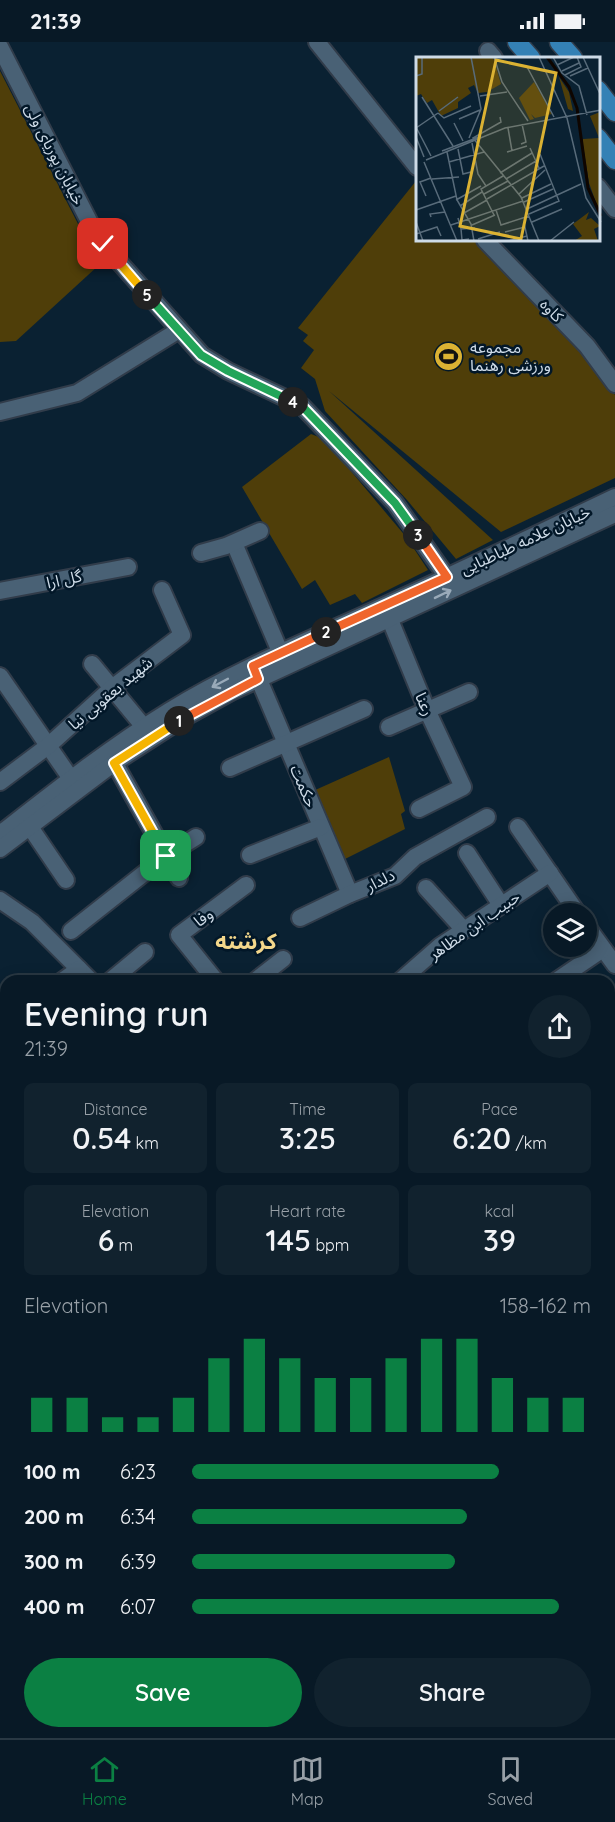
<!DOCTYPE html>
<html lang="en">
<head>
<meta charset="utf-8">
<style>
	body { margin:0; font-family:Quicksand,"Noto Sans Arabic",sans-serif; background:#11222e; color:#f1f3f6; height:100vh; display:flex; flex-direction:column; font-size:22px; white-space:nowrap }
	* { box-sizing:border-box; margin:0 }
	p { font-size:20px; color:#98a0a7 }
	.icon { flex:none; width:33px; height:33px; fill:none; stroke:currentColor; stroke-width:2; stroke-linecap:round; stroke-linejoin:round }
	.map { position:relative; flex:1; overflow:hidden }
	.sheet { position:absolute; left:0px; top:933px; width:615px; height:764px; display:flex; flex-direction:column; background:#081926; border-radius:18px 18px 0 0; box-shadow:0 3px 15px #0003,0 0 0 2px #293843 }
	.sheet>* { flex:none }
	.tools { position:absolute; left:543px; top:861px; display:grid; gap:12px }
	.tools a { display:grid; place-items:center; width:54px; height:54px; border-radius:50%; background:#081926; box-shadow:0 3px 15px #0003,0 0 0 2px #293843; font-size:30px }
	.pin { position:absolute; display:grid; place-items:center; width:51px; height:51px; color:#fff; margin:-26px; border-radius:12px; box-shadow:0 3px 9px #0006 }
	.km { position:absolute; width:30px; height:30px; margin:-15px; border-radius:50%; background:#222; color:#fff; font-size:16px; line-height:30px; text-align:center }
	.round { display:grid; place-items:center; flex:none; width:63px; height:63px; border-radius:32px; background:#11222e }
	.overview { display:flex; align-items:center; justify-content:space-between; height:102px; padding:0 24px }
	h1 { font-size:33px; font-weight:600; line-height:45px }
	.stats { display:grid; grid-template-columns:repeat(3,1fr); gap:9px; height:102px; padding:6px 24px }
	.stats div { display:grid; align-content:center; border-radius:9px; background:#11222e; text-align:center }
	.stats b { font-size:30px; font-weight:600 }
	.stats small { font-size:16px; font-weight:400 }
	.stats p { font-size:16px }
	.chart { height:168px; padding:12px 24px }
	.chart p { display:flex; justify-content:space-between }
	.chart svg { width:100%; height:108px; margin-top:6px; stroke:#0b8043; stroke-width:6 }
	.cta { display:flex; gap:12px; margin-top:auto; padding:12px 24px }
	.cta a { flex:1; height:69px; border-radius:36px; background:#0b8043; color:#fff; font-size:24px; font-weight:600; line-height:69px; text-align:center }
	.cta a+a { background:#11222e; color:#f1f3f6 }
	ul { padding:0 24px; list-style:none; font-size:20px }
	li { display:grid; grid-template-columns:96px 72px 1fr; align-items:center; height:45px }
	li i { height:15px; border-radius:8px; background:#0b8043 }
	.status { display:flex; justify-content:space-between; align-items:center; height:42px; padding:0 30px; background:#081926; direction:ltr }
	.status svg { height:16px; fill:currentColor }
	.tabs { display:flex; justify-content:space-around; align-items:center; height:84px; border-top:2px solid #293843; background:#081926; font-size:16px; color:#98a0a7 }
	.tabs a { display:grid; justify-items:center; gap:3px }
	.tabs .active { color:#0b8043 }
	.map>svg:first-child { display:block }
	.green { fill:#4f3e09 }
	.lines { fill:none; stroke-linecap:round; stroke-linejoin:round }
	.minor-casing { stroke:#313c4a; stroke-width:20 }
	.major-casing { stroke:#313c4a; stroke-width:21 }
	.minor { stroke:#496175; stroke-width:16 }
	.major { stroke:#3481b5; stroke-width:18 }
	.oneway { stroke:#99aab9 }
	.split-1-casing { stroke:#fff; stroke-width:12 }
	.split-2-casing { stroke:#fff; stroke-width:12 }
	.split-3-casing { stroke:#fff; stroke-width:12 }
	.split-4-casing { stroke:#fff; stroke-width:12 }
	.split-5-casing { stroke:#fff; stroke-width:12 }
	.split-6-casing { stroke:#fff; stroke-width:12 }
	.split-1 { stroke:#f5b400; stroke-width:8 }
	.split-2 { stroke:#f0652b; stroke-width:8 }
	.split-3 { stroke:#f0652b; stroke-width:8 }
	.split-4 { stroke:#22a559; stroke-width:8 }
	.split-5 { stroke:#22a559; stroke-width:8 }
	.split-6 { stroke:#f5b400; stroke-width:8 }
	.labels { text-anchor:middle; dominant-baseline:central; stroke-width:5; stroke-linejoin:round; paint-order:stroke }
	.street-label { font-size:16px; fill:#cedbe7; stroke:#021728 }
	.poi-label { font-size:16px; fill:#cedbe7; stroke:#021728; text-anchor:start }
	.district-label { font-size:22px; font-weight:bold; fill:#f3d78b; stroke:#021728 }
	.inset-river { fill:none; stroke:#0e0500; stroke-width:3 }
	.inset-road { fill:none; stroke:#586b7a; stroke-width:1.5 }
	.view { fill:#dbb233; fill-opacity:0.15; stroke:#dbb233; stroke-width:3 }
	.inset-edge { fill:none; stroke:#cedbe7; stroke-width:3 }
</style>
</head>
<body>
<div class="status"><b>21:39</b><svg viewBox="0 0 49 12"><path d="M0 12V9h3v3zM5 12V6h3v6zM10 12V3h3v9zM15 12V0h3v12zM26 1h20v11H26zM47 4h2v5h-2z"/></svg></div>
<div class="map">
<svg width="615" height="1696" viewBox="0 0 615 1696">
	<rect width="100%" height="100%" fill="#0a2132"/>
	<g class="green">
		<path d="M0,29L99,223L16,299L0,300Z"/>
		<path d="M416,139L417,198H481L551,262L615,353V436L501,490L329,349L493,498L456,517L407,458L325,369L315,337L301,326L314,308L303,299L308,293L298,286Z"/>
		<path d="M311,392L324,397L407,496L428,528L362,561L355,552L330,563L315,538L302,547L242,445Z"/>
		<path d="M389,715L405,769L401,772L405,787L343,818L313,749Z"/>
	</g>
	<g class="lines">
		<defs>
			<g id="minor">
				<path d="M317,0L417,125"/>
				<path d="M0,5L91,183L103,202L202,313L228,329L302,364L395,461L447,535"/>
				<path d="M488,9L494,16"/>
				<path d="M598,145L615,167"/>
				<path d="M485,198L587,304L615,342"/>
				<path d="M0,370L77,351L179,288"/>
				<path d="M234,501L284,619"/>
				<path d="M201,511L226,504L260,489"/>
				<path d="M0,549L128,525"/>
				<path d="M386,568L427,668L463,745L419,767"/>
				<path d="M92,622L144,685L149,694"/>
				<path d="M254,626L350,852"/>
				<path d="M0,634L76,744"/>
				<path d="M389,685L469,650"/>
				<path d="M109,711L179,836"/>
				<path d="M230,726L364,667"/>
				<path d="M0,740L48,704L112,646L182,593L162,548"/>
				<path d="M30,785L66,838"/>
				<path d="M518,785L578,872"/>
				<path d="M0,792C55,749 109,706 169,669C236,628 309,598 381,565C459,530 537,492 615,455"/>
				<path d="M0,807L114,721L182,677L231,650L615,472"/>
				<path d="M467,811L501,863"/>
				<path d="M250,813L321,785"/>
				<path d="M426,846L464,888"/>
				<path d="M0,858L32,880L91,939"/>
				<path d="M300,876L350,852L395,834L415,815L487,775"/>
				<path d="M586,883L615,923"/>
				<path d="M71,889L166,814L196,795"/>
				<path d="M62,939L79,927"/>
				<path d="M110,939L145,910"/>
				<path d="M216,939L179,893L246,843"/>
				<path d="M255,939L283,917"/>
				<path d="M400,939L440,904L550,831"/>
				<path d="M556,939L603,907"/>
				<path d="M0,958L6,971"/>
				<path d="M609,1002L615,997"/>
				<path d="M0,1067L6,1063"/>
				<path d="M609,1114L615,1106"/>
				<path d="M609,1165L615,1173"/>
				<path d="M609,1239L615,1235"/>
				<path d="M0,1257L6,1263"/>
				<path d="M609,1298L615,1293"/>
				<path d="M0,1361L6,1355"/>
				<path d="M609,1389L615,1398"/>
				<path d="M0,1452L6,1446"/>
				<path d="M609,1478L615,1475"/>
				<path d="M614,1538L615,1541"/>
				<path d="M0,1549L6,1556"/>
				<path d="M609,1585L615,1582"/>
				<path d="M0,1660L6,1657"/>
				<path d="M115,1696L128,1690"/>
				<path d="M161,1696L170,1690"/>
				<path d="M256,1696L264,1690"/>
				<path d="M362,1696L372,1690"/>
				<path d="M591,1696L602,1690"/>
			</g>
			<g id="major">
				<path d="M517,0L531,16"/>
				<path d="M559,0L573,16"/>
				<path d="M598,48L615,70"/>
				<path d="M598,96L615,118"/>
			</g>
		</defs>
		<use href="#minor" class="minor-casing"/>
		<use href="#major" class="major-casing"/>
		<use href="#minor" class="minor"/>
		<use href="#major" class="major"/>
	</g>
	<defs><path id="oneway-shaft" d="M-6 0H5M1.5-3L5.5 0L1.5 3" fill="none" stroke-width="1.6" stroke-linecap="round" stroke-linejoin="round" transform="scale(1.5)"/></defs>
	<g class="oneway">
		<use href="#oneway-shaft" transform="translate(443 552) rotate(-26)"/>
		<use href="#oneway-shaft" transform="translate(220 641) rotate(152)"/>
	</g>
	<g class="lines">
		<defs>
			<path id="split-1" d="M166,814L114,721L179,679"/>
			<path id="split-2" d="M179,679L258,637L253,624L326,590"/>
			<path id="split-3" d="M326,590L447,535L418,493"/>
			<path id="split-4" d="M293,360L302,364L395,461L418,493"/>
			<path id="split-5" d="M147,253L201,313L228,329L293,360"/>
			<path id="split-6" d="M103,202L147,253"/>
		</defs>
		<use href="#split-1" class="split-1-casing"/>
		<use href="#split-2" class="split-2-casing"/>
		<use href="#split-3" class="split-3-casing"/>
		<use href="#split-4" class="split-4-casing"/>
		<use href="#split-5" class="split-5-casing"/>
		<use href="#split-6" class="split-6-casing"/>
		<use href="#split-1" class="split-1"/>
		<use href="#split-2" class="split-2"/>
		<use href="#split-3" class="split-3"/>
		<use href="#split-4" class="split-4"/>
		<use href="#split-5" class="split-5"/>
		<use href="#split-6" class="split-6"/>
	</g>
	<defs>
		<symbol id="stadium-disc" viewBox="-11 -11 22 22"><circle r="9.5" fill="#dbb233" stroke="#021728"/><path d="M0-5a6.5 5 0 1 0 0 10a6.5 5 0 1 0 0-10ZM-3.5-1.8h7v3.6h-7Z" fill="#111"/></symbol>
	</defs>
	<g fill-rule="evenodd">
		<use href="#stadium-disc" x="432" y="298" width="33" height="33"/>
	</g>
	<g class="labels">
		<g class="street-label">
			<text transform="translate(55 112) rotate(63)">خیابان پوریای ولی</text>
			<text transform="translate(552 268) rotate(46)">کاوه</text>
			<text transform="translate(525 498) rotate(-25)">خیابان علامه طباطبایی</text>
			<text transform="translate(64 537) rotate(-12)">گل ارا</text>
			<text transform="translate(110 651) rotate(-40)">شهید یعقوبی نیا</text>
			<text transform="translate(425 662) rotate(67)">رعنا</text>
			<text transform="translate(304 744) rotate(67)">حکمت</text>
			<text transform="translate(380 838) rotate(-26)">دلدار</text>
			<text transform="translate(203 875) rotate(-37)">وفا</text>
			<text transform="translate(474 883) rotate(-35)">حبیب ابن مظاهر</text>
		</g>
		<g class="poi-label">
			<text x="470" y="305">مجموعه<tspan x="470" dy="18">ورزشی رهنما</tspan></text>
		</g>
		<g class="district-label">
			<text x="246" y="899">کرشته</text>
		</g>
	</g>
	<g transform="translate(416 15)">
		<rect width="184" height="184" fill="#0a2132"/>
		<path d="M0,0H77L85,27L71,35L62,36L58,28L52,31L55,36L42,45V51L25,59L16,43L11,46L5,37L0,39ZM143,20L153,35L157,54L152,52ZM118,25L136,57L119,61L115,57L118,62L114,63L103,41ZM184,55V157L173,126L167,88V82L183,81L174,59ZM173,155L170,163L175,161L184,169L178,172L182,184H158L166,179L157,167Z" fill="#4f3e09"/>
		<path class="inset-river" d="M131,0L153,30L161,51L172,131L185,159"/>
		<path class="inset-road" d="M78,0L86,25L112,64M123,0L151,61L170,141L185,165M137,0L146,16L163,29L171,58M167,0L185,39M110,8L138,60M141,8L158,0M146,14L163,6M149,18L165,10L161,0M0,19L6,17V0M154,19L172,11M64,39L91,35M6,40L37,89M23,54L42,40M22,56L28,61L55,49M84,60L85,65L57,81L105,140L123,184M43,62L64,53M38,66L47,84M0,70L15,99M0,71L22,56M92,71L96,94M0,80L8,100M53,81L65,52L55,0M56,86L62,117L70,129M105,87L110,85L106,67M114,91L123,111M42,92L47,117L55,115M26,94L63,80M31,95L41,143L55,167L58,184M91,95L111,89M10,103L89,71L185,53M8,105L41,184M33,105L68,95M84,116L116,96M16,122L43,120M90,122L120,104M68,137L92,124M103,137L129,113M10,139L4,125L15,121M106,141L135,127M71,142L128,109M40,143L65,129M108,145L137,132M44,149L66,135M111,152L165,127M0,153L40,139M80,153L85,168L113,159M48,156L71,143M113,157L143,144L124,97M78,158L65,132L87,119M15,160L14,157L29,155M42,161L45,172L59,171M0,165L7,184M116,165L146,152M108,166L112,184M35,168L107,144M56,168L79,158M45,172L46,183L53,182M89,175L109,170M0,177L21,170L25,179M62,182L84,175M92,184L111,179M134,184L158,165"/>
		<path class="view" d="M80,3L140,16L105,182L44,169Z"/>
		<rect width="184" height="184" class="inset-edge"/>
	</g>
</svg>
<div class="tools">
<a><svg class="icon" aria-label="layers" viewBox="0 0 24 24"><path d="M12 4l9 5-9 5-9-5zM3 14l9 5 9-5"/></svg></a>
</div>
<div class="pin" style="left:166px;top:814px;background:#1e9e55"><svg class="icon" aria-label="arrive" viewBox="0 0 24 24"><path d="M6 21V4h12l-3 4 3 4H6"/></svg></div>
<div class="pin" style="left:103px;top:202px;background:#d93025"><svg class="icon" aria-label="check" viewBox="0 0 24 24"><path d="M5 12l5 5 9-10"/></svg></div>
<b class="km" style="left:179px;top:679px">1</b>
<b class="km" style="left:326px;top:590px">2</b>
<b class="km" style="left:418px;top:493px">3</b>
<b class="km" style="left:293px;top:360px">4</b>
<b class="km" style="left:147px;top:253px">5</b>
<section class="sheet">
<div class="overview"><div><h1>Evening run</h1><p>21:39</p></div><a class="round"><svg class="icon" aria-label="share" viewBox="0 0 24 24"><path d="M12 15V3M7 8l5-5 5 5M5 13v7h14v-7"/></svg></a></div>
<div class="stats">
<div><p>Distance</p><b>0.54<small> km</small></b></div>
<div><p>Time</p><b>3:25</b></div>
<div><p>Pace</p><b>6:20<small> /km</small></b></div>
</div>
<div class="stats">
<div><p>Elevation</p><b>6<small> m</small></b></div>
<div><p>Heart rate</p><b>145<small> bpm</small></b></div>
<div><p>kcal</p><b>39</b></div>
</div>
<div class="chart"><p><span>Elevation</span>158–162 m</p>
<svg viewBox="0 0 160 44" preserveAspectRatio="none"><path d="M5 44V30M15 44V30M25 44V38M35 44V38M45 44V30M55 44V14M65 44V6M75 44V14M85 44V22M95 44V22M105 44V14M115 44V6M125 44V6M135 44V22M145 44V30M155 44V30"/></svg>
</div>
<ul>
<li><b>100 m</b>6:23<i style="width:77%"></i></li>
<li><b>200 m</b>6:34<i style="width:69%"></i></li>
<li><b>300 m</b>6:39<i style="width:66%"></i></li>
<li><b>400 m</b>6:07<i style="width:92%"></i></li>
</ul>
<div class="cta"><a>Save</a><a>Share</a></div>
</section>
</div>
<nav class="tabs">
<a class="active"><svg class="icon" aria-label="home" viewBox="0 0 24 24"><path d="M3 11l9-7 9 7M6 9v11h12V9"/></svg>Home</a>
<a><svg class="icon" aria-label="map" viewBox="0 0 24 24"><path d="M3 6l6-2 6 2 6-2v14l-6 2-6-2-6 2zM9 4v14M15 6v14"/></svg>Map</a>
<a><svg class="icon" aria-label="saved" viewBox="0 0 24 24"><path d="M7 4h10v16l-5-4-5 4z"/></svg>Saved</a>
</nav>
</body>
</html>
